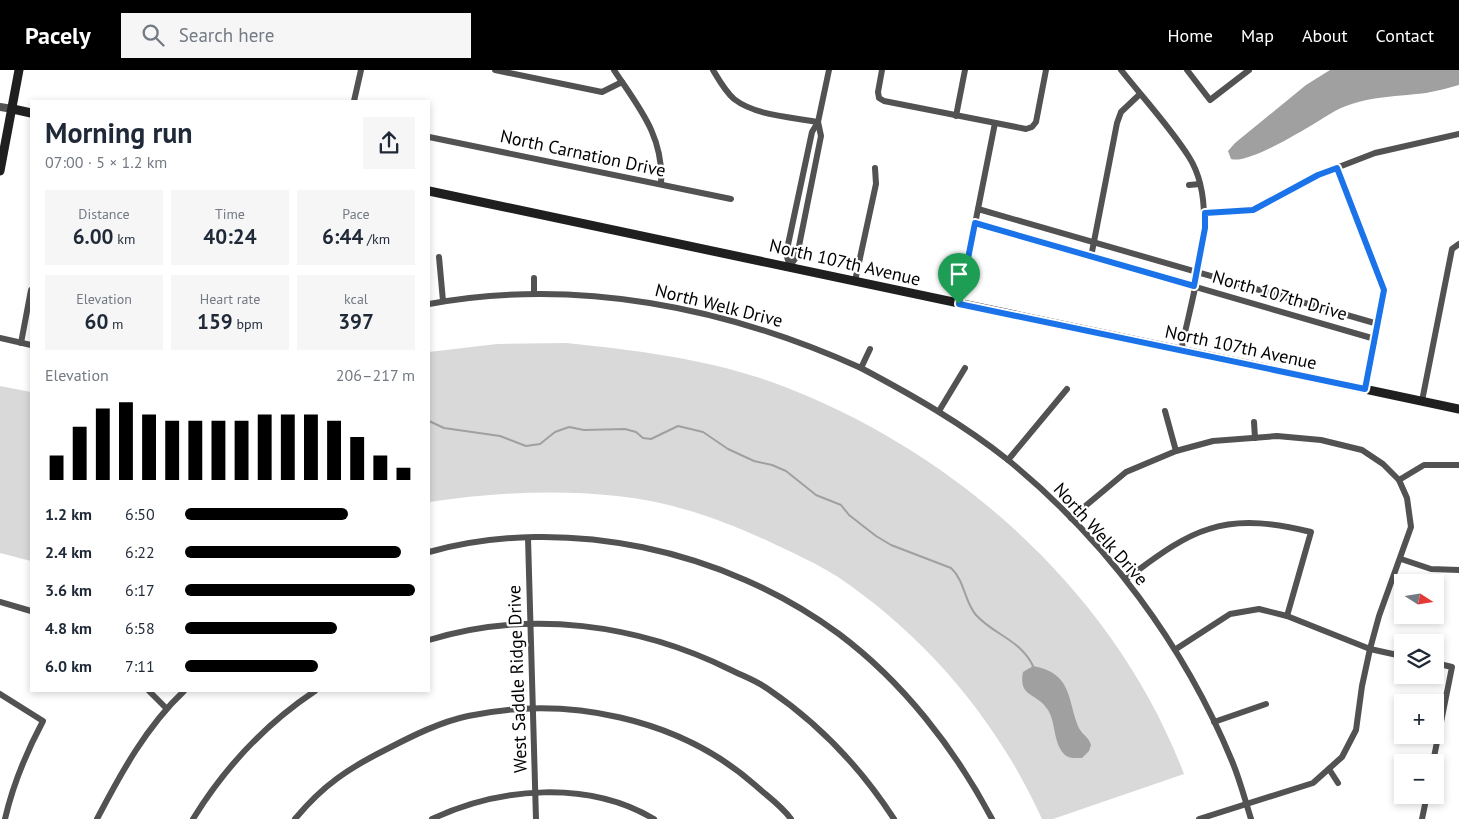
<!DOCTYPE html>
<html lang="en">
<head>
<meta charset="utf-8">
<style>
	body { margin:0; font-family:"PT Sans",sans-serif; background:#f6f6f7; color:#1f2937; height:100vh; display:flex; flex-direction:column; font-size:19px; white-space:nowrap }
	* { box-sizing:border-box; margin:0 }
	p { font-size:16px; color:#747a83 }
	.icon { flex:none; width:28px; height:28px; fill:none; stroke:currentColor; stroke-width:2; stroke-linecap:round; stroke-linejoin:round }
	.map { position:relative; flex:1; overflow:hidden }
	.details { position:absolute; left:30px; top:30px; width:400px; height:592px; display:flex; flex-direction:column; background:#fff; border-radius:0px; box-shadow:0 2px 8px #0003 }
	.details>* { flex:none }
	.needle { width:32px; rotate:102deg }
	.buttons { position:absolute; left:1394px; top:504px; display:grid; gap:10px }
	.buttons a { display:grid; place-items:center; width:50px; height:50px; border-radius:0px; background:#fff; box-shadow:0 2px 8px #0003; font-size:25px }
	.pin { position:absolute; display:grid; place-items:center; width:42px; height:42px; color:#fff; margin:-51px -21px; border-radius:50% 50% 50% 0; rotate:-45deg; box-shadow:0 0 5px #0007 }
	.pin .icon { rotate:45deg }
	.round { display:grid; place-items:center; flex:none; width:52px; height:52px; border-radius:0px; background:#f6f6f7 }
	.summary { display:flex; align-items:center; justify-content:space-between; height:85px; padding:0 15px }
	h1 { font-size:28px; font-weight:800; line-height:38px }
	.figures { display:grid; grid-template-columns:repeat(3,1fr); gap:8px; height:85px; padding:5px 15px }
	.figures div { display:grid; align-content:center; border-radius:0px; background:#f6f6f7; text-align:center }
	.figures b { font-size:21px; font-weight:800 }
	.figures small { font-size:14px; font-weight:400 }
	.figures p { font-size:14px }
	.chart { height:140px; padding:10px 15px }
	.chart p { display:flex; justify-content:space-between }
	.chart svg { width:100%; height:90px; margin-top:5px; stroke:#000; stroke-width:6 }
	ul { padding:0 15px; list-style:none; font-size:16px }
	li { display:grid; grid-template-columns:80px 60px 1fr; align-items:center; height:38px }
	li i { height:12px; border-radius:6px; background:#000 }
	header { display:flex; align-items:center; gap:30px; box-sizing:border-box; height:70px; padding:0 25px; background:#000; color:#fff }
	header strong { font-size:24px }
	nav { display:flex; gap:28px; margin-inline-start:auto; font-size:18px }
	.search { width:350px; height:45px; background:#f6f6f7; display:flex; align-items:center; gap:12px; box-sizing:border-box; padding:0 18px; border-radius:0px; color:#747a83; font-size:19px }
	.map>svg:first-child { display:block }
	.green { fill:#d9d9d9 }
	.water { fill:#a0a0a0 }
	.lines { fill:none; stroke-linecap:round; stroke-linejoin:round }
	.stream { stroke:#a0a0a0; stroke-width:2 }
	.minor { stroke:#525252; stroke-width:6 }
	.tertiary { stroke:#525252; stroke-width:8 }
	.secondary { stroke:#1f1f1f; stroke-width:9 }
	.route-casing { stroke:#fff; stroke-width:10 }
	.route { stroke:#1a73e8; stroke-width:6 }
	.labels { text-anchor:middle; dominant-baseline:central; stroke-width:4.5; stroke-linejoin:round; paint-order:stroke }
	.street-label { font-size:18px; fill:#000; stroke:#fff }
</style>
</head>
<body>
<header>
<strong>Pacely</strong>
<div class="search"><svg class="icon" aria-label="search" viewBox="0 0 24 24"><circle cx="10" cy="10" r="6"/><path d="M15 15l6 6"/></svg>Search here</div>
<nav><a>Home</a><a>Map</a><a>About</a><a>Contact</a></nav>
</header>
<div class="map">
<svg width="1459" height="749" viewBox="0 0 1459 749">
	<rect width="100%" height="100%" fill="#fff"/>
	<g class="green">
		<path d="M566,273C633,280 701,288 766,310C950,375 1114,520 1184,704L1053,749H1042C998,652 927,567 838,507C816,493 791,482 768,471C720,449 669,431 617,426C553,419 492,423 429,432V282L497,274Z"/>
		<path d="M0,316L31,322V491L0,483Z"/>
	</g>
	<g class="water">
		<path d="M1330,0H1459V15C1448,18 1437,21 1426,23C1393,27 1359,26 1330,44C1312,55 1249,95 1231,89L1228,81L1235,73L1306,15Z"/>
		<path d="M1033,596C1072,603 1067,628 1078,656C1081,664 1089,667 1091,675L1089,681L1082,688C1076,688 1069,689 1064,684C1053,672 1056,653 1048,640C1037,622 1018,628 1023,602Z"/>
	</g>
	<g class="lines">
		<path class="stream" d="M429,351L444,358L500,366L526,376L540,374L555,362L569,357L584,360L625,359L636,362L643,368L651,369L678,356L703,362L728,379L754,391L772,395L786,401L816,425L841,435L849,445L876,466L891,475L951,498C965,511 964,531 976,545C994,565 1021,570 1033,596"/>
		<g class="minor">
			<path d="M495,0L602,22L622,12"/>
			<path d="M614,0C639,38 664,66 661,114"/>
			<path d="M713,0C719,10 725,21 734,29C756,46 792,47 818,52"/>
			<path d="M882,0L878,22L879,28L884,31L1026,59L1032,57L1036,52L1046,0"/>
			<path d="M1121,0C1144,29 1170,57 1189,87C1222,139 1192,224 1181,281"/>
			<path d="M1187,0L1210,30L1249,0"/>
			<path d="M354,31L361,0"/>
			<path d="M956,46L965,0"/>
			<path d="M429,67L731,129"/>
			<path d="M1337,98L1384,220L1365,319"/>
			<path d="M1189,115L1200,114"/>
			<path d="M978,139L1378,254"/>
			<path d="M1205,143L1253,140L1318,105L1375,83L1459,64"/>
			<path d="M975,153L1375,269"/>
			<path d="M439,187L443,231"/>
			<path d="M1091,187L1117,53L1121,42L1140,24"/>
			<path d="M790,196L786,184L812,62L818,52L829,0"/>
			<path d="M790,196L797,186L821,66L818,52"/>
			<path d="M855,211L876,114L875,98"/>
			<path d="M534,223V208"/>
			<path d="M429,234C576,207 726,237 861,298L870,279"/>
			<path d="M959,235L995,53"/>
			<path d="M0,268L31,275"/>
			<path d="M21,273L31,220"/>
			<path d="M861,298C912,325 963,354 1008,390C1106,470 1184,575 1232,691C1240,710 1245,730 1251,749"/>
			<path d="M1422,331L1452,179L1459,174"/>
			<path d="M939,341L965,298"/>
			<path d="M1165,341L1176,381"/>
			<path d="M1254,352L1255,368"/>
			<path d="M1008,390L1067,319"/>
			<path d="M1399,410L1424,395H1459"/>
			<path d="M1071,448L1126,402L1176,381L1213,371L1277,366L1321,370L1362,380L1383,394L1399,410L1407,428L1411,457L1379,546L1370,579L1362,616L1356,660L1342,687L1313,713L1199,749"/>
			<path d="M528,468L536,749"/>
			<path d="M429,482C565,444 726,480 839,564C903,612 955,679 992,749"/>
			<path d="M1401,489L1431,499L1459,500"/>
			<path d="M1126,509C1151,491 1179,468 1209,459C1242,448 1278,454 1311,462L1287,546"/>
			<path d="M0,532L31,541"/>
			<path d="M429,570C529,539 638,554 731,600C743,606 757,611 768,619C818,653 861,698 894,749"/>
			<path d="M1176,579L1230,544L1259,539L1287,546L1370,579L1402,586"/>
			<path d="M149,621L166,638"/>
			<path d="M0,624L43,651C26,683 13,714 5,749"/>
			<path d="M1214,652L1266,634"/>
			<path d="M1433,692L1452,597L1435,593"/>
			<path d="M1329,699L1338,713"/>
			<path d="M97,749C121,703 146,657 184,621"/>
			<path d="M193,749C225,697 264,655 315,621"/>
			<path d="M295,749C323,715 349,698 387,679C412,666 440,652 468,646C567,625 679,648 755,715C767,726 782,736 791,749"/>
			<path d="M432,749C500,717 588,710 654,749"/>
			<path d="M1422,749L1427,725"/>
		</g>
		<path class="tertiary" d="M0,37L13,39"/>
		<g class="secondary">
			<path d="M13,39L31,43"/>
			<path d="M0,101L19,0"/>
			<path d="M429,121L1459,339"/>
		</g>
	</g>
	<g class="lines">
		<defs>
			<path id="route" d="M1337,98L1384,220L1365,319L959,234L975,153L1194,216L1205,158V143L1253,140L1318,105Z"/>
		</defs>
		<use href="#route" class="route-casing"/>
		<use href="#route" class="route"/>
	</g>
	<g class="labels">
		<g class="street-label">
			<text transform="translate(583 83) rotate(12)">North Carnation Drive</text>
			<text transform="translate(845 192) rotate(13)">North 107th Avenue</text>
			<text transform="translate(1280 225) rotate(16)">North 107th Drive</text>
			<text transform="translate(719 235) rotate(14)">North Welk Drive</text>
			<text transform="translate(1241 277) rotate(12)">North 107th Avenue</text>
			<text transform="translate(1101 464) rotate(48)">North Welk Drive</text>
			<text transform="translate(517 609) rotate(-92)">West Saddle Ridge Drive</text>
		</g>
	</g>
</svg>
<div class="buttons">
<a><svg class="needle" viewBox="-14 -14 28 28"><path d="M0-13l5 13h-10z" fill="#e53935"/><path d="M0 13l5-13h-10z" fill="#747a83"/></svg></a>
<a><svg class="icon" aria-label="layers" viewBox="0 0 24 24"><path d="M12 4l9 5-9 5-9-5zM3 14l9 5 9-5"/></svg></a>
<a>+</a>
<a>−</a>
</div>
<div class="pin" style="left:959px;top:234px;background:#1e9e55"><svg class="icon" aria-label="arrive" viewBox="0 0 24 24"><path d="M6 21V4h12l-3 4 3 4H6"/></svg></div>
<section class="details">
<div class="summary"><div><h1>Morning run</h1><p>07:00 · 5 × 1.2 km</p></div><a class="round"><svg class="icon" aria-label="share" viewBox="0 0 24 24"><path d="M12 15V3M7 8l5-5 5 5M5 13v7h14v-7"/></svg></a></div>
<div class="figures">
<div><p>Distance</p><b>6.00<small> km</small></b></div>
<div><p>Time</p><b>40:24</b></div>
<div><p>Pace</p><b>6:44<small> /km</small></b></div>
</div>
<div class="figures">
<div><p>Elevation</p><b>60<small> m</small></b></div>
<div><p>Heart rate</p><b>159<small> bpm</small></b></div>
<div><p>kcal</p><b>397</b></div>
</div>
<div class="chart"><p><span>Elevation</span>206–217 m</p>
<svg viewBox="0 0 160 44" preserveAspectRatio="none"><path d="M5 44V32M15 44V18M25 44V9M35 44V6M45 44V12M55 44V15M65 44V15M75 44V15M85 44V15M95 44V12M105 44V12M115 44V12M125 44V15M135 44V23M145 44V32M155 44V38"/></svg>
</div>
<ul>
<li><b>1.2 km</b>6:50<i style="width:71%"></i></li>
<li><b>2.4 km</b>6:22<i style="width:94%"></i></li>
<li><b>3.6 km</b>6:17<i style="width:100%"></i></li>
<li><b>4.8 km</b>6:58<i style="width:66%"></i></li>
<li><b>6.0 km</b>7:11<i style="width:58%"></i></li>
</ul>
</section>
</div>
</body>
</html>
